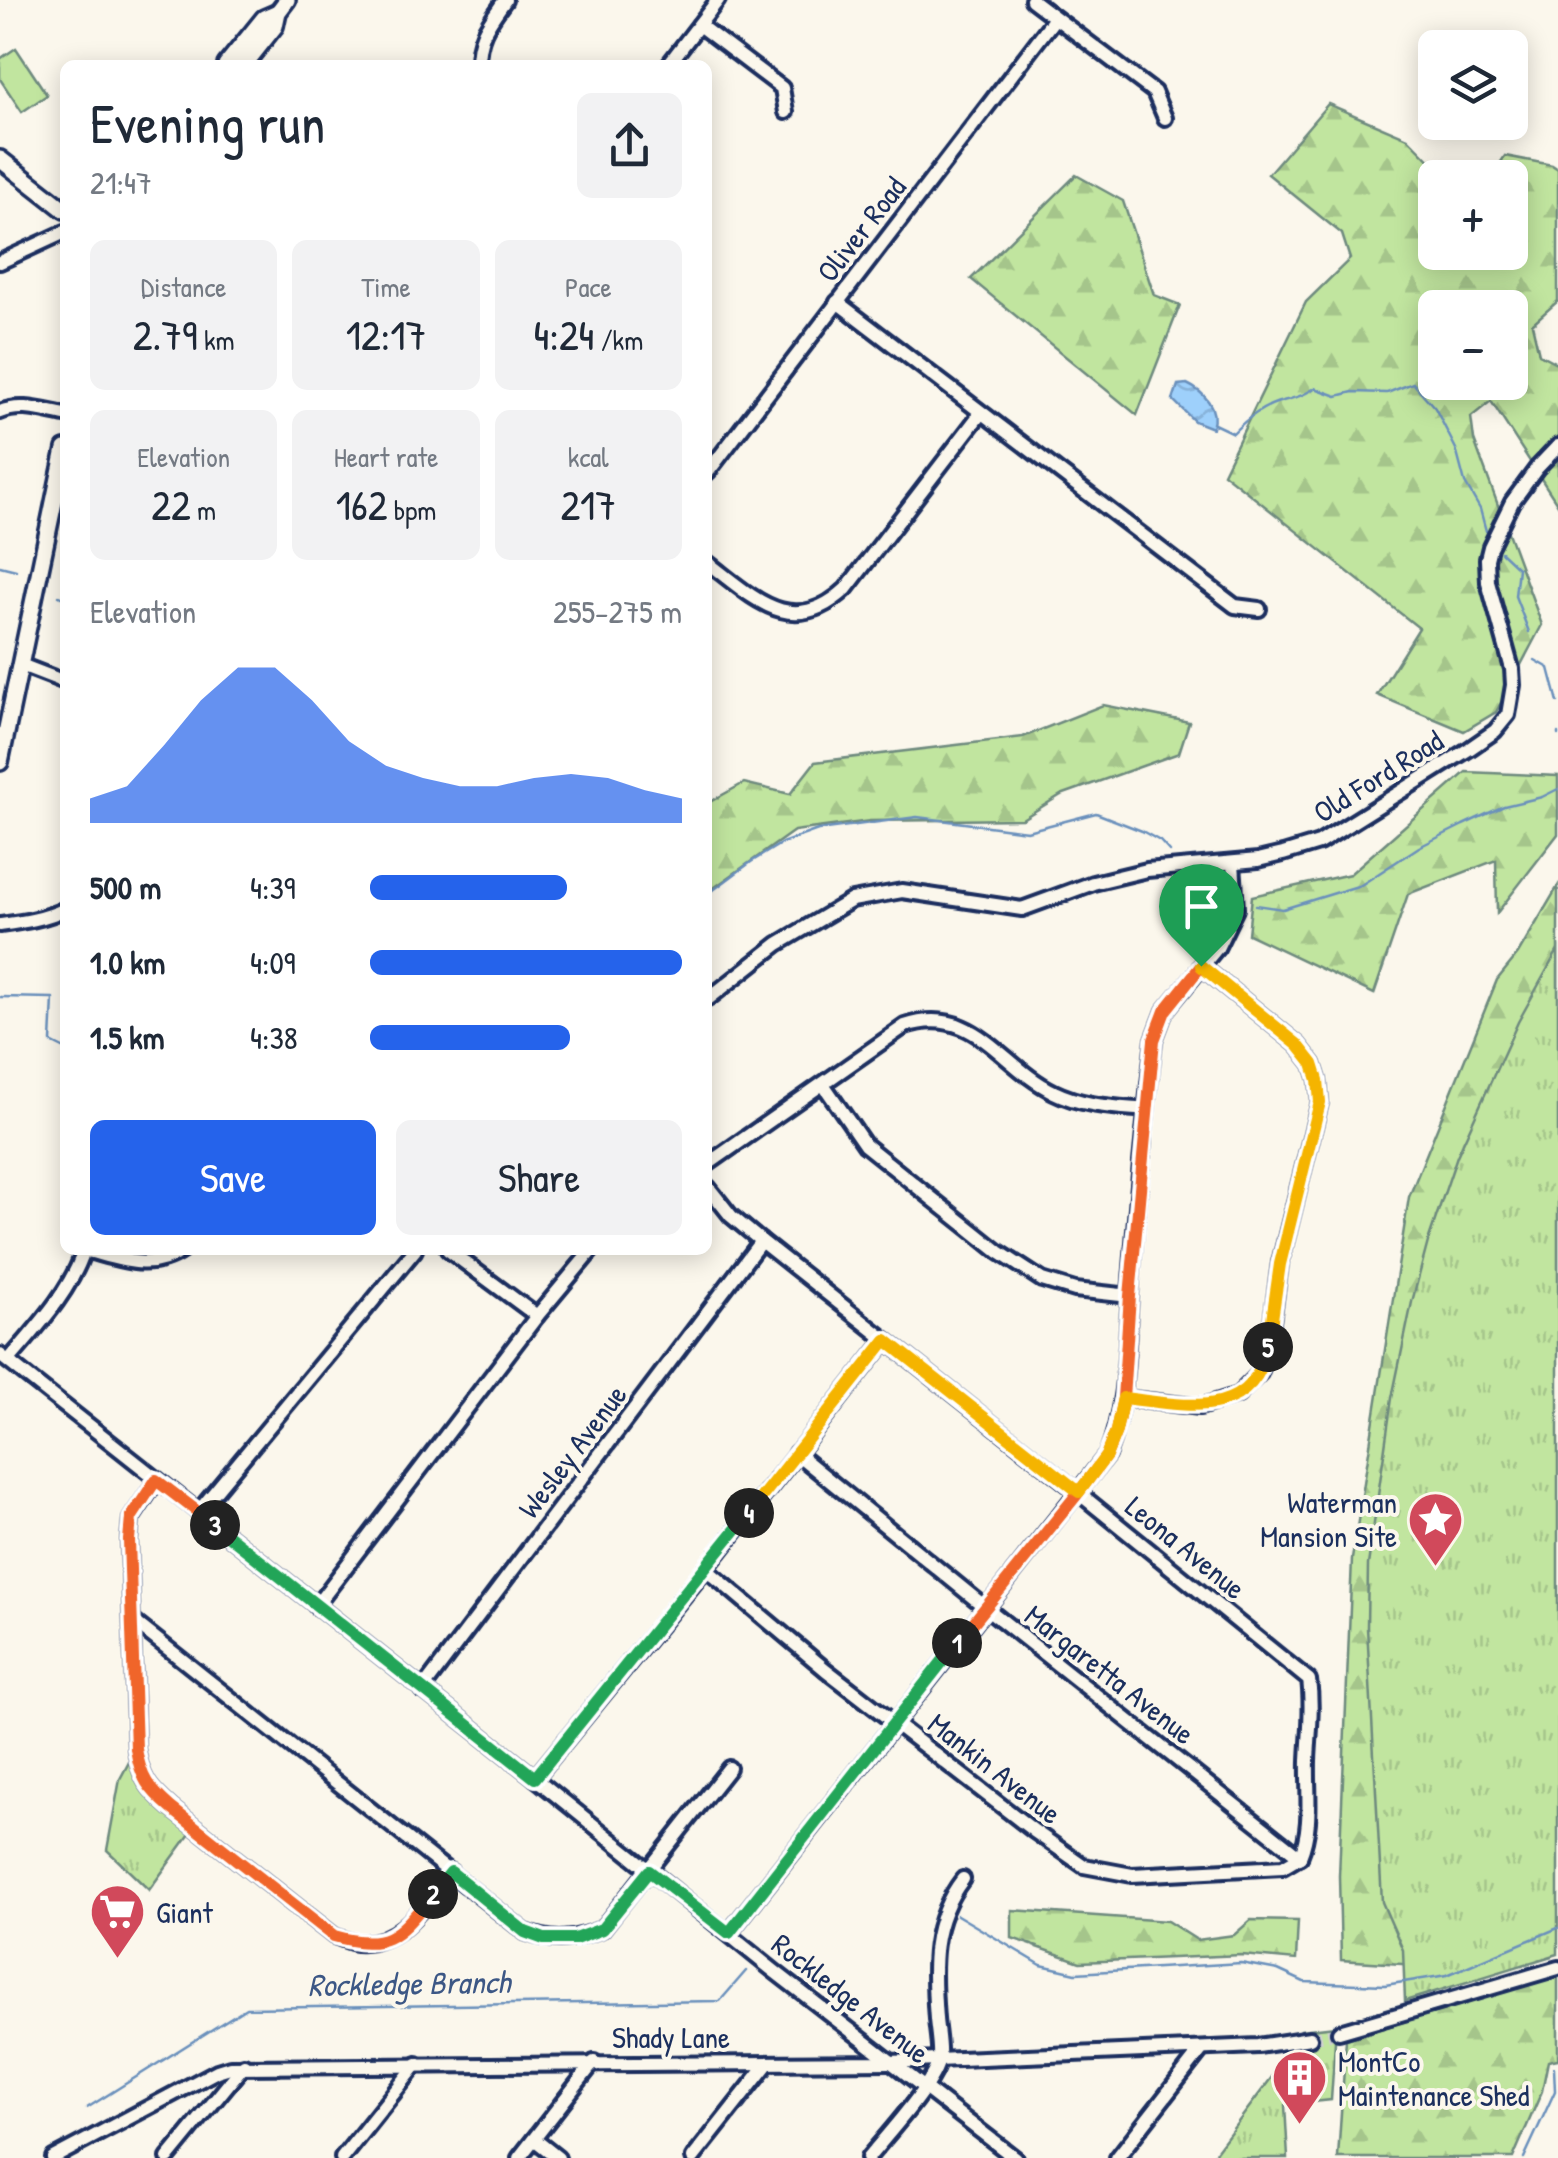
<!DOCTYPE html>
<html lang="en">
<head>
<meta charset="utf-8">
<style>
	body { margin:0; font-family:"Patrick Hand",sans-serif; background:#f2f2f3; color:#1f2937; height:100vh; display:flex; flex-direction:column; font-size:38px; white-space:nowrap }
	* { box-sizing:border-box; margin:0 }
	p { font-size:32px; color:#747a83 }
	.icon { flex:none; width:55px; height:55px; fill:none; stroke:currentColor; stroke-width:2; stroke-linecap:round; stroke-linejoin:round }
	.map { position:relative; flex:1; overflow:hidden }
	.drawer { position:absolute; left:60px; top:60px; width:652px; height:1195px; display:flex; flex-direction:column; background:#fff; border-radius:15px; box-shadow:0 5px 25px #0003 }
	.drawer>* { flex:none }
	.buttons { position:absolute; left:1418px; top:30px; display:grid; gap:20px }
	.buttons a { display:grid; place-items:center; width:110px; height:110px; border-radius:15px; background:#fff; box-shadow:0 5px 25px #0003; font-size:50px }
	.pin { position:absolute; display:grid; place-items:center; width:85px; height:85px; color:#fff; margin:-102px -42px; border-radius:50% 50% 50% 0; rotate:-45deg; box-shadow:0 0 10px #0007 }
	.pin .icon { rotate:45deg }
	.km { position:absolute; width:50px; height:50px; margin:-25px; border-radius:50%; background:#222; color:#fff; font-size:28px; line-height:50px; text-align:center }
	.round { display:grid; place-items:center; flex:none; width:105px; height:105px; border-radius:15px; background:#f2f2f3 }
	.overview { display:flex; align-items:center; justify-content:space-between; height:170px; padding:0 30px }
	h1 { font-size:55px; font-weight:600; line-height:75px }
	.metrics { display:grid; grid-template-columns:repeat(3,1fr); gap:15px; height:170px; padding:10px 30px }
	.metrics div { display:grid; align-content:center; border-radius:15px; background:#f2f2f3; text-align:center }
	.metrics b { font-size:42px; font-weight:600 }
	.metrics small { font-size:28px; font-weight:400 }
	.metrics p { font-size:28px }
	.chart { height:280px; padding:20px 30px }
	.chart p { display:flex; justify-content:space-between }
	.chart svg { width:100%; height:180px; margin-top:10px; fill:#2563eb; opacity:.7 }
	.primary-button { display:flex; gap:20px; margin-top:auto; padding:20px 30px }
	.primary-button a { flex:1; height:115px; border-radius:15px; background:#2563eb; color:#fff; font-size:40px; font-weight:600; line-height:115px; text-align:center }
	.primary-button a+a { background:#f2f2f3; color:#1f2937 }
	ul { padding:0 30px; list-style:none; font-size:32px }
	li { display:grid; grid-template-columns:160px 120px 1fr; align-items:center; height:75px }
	li i { height:25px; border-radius:12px; background:#2563eb }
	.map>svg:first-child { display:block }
	.forest { fill:url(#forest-firs); stroke:#6e8a7e; stroke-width:2.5; fill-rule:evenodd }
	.park { fill:url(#park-tufts); stroke:#6e8a7e; stroke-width:2.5 }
	.garden { fill:#c1e59f; stroke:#6e8a7e; stroke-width:2.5 }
	.water { fill:url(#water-waves); stroke:#6a90bc; stroke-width:2.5 }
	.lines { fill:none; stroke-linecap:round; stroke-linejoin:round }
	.stream { stroke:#6a90bc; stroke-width:2.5 }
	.minor-tunnel { stroke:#cecfd0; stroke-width:12; stroke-dasharray:12 6; stroke-linecap:butt }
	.minor-casing { stroke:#1b2f5e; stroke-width:20 }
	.major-casing { stroke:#1b2f5e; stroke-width:22 }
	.minor { stroke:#fbf7ec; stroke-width:12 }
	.major { stroke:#fbf7ec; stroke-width:15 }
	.split-1-casing { stroke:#fff; stroke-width:20 }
	.split-2-casing { stroke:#fff; stroke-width:20 }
	.split-3-casing { stroke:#fff; stroke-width:20 }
	.split-4-casing { stroke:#fff; stroke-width:20 }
	.split-5-casing { stroke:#fff; stroke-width:20 }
	.split-6-casing { stroke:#fff; stroke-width:20 }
	.split-1 { stroke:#f0652b; stroke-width:12 }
	.split-2 { stroke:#22a559; stroke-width:12 }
	.split-3 { stroke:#f0652b; stroke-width:12 }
	.split-4 { stroke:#22a559; stroke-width:12 }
	.split-5 { stroke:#f5b400; stroke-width:12 }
	.split-6 { stroke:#f5b400; stroke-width:12 }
	.labels { text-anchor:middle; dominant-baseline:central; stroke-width:8; stroke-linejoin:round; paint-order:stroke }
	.street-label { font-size:30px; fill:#1b2f5e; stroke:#fbf7ec }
	.poi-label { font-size:30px; fill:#1b2f5e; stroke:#fbf7ec; text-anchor:start }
	.water-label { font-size:32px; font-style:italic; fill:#3c5785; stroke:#fbf7ec }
</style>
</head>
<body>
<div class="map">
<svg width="1558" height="2158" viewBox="0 0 1558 2158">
	<defs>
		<pattern id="forest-firs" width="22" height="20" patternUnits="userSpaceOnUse" patternTransform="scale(2.5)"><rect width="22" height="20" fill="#c1e59f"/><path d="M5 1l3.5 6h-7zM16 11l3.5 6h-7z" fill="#a5c58b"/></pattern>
		<pattern id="park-tufts" width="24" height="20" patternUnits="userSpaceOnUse" patternTransform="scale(2.5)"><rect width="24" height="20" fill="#c1e59f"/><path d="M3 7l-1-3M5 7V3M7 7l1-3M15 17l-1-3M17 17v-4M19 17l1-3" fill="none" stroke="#a5c58b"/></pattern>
		<pattern id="water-waves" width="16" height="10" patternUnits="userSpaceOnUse" patternTransform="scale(2.5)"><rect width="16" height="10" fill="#9ed0fb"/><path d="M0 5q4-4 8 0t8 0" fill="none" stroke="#88b3da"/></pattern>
	</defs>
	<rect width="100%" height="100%" fill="#fbf7ec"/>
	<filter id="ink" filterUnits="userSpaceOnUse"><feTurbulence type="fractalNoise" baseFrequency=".01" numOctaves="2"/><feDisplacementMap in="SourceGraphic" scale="20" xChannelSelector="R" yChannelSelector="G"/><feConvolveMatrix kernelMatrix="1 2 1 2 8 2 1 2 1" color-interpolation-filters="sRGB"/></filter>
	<g filter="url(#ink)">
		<g class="forest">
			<path d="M1328,104L1408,138L1446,177L1435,178V252H1510V178L1491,177L1505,156L1552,165L1558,169V301L1532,324L1539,354L1558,364V505L1491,401L1471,417L1474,440L1542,625L1496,712L1464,731L1377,695L1419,628L1223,473L1306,302L1350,259L1342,234L1268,174ZM1435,308H1510V382H1435Z"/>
			<path d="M1076,175L1123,201L1154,295L1180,305L1137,415L971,279Z"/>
			<path d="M1103,705L1189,722L1179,753L1061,795L1022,819L870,821L794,831L708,892V803L744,783L790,794L815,762L1023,737Z"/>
			<path d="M1466,772L1558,776V834L1497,913L1496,860L1408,894L1374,994L1248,934L1252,896L1350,874Z"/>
			<path d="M1558,886V1351L1432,1966L1341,1960L1339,1876L1352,1559L1409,1197L1497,980L1518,954Z"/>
			<path d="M1012,1910L1167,1921L1197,1940L1234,1935L1251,1920L1298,1921L1296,1960L1242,1955L1080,1962L1012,1938Z"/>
			<path d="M1558,1976V2059L1548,2061L1542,2091L1513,2158H1338L1346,2039Z"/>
		</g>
		<g class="park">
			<path d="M1558,950V1954L1405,2001L1403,1950L1382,1902L1367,1627L1368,1565L1392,1398L1412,1302L1429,1238L1457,1156L1518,1022Z"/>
			<path d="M136,1749L139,1767L195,1827L149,1890L107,1850L120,1779Z"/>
			<path d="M1336,2026L1331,2100L1285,2105L1288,2158H1211L1284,2061L1301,2030Z"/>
		</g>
		<path class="garden" d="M16,48L47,95L22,112L0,79V59Z"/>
		<path class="water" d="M1187,384C1204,392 1219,408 1212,428L1194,421L1173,400L1178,385Z"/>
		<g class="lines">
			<g class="stream">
				<path d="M1214,424L1233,433C1246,419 1265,405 1283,401C1298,397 1302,396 1315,388L1337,396L1353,392L1387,393L1413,383L1435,408L1456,449L1465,483L1480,509L1486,531"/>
				<path d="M1501,552L1518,568L1515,596L1529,632"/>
				<path d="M0,566L16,570"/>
				<path d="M59,596L65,599"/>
				<path d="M1535,660L1549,668L1558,702"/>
				<path d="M1558,733V735"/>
				<path d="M708,894L751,862L782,843L818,830L917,817L1027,831L1096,813L1142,831L1160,841L1170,852"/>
				<path d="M1256,905L1283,909L1361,885L1419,847L1463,825L1504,806L1542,797L1558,789"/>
				<path d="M0,997L53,998L51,1042L65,1049"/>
				<path d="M957,1915L1041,1965L1076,1973L1241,1963L1278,1970L1304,1982L1385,1985L1447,1975L1558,1928"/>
				<path d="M87,2108L246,2008L720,2001L746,1971"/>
				<path d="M1524,2158L1555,2091L1554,2068"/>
			</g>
			<path class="minor-tunnel" d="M1310,2038L1339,2032"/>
			<defs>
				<g id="minor">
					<path d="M1032,0L1154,92L1165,118"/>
					<path d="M699,25L782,88L786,112"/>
					<path d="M478,65C478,35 489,23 505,0"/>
					<path d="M668,65L718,0"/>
					<path d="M0,262L65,232"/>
					<path d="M837,302L1235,606L1259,609"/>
					<path d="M0,412C21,403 43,411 65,415"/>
					<path d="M708,472L1055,18"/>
					<path d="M708,563C754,598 792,639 846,589L981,413"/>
					<path d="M21,665L65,682"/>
					<path d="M0,925C22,922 45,919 65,909"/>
					<path d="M708,999L778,944L852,900L902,891L1022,909L1093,883L1147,870L1258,860L1283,854L1319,843L1469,749L1495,731L1508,715L1513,685L1512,669L1488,582L1487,559L1490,547L1512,502L1537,468L1558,446"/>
					<path d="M823,1084L865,1145L999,1252L1042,1280L1075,1290L1130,1296"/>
					<path d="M708,1164L905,1026C974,1003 1000,1066 1054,1092C1082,1106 1115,1107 1146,1110"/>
					<path d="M708,1187L731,1216L761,1241L1069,1485L1309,1680C1313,1707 1309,1734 1308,1761C1307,1793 1313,1826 1300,1857"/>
					<path d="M84,1250C120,1259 150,1273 183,1250"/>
					<path d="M448,1250L537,1316"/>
					<path d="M0,1355L535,1778L774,1971L1015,2158"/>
					<path d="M9,1360C37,1327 71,1291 84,1250"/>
					<path d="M1123,1398L1200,1407L1238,1395L1260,1373L1268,1351L1280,1263L1320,1102L1318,1080L1313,1064L1298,1045L1201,966"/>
					<path d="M796,1453L985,1607L1300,1857"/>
					<path d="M157,1480L131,1519L129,1540L136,1749C141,1779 148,1788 171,1808L334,1936C341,1938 350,1942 357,1943C402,1946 426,1902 451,1872"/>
					<path d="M198,1512L415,1250"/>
					<path d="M706,1569L826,1670L1034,1831L1084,1866L1132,1875L1283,1867L1300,1857"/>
					<path d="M316,1606L537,1316L592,1250"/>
					<path d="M132,1620L525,1932C555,1943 573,1940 602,1929L729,1768"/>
					<path d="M422,1690L761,1241"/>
					<path d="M535,1778L706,1569L886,1340"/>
					<path d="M729,1933L1107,1455C1127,1404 1126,1350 1130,1295C1136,1210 1144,1125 1154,1040L1165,1011L1217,948L1236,909L1233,863"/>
					<path d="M1339,2032L1558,1968"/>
					<path d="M534,2139L558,2158"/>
					<path d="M53,2158L217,2071L230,2067L891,2062L1258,2046L1310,2038"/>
					<path d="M168,2158L244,2065"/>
					<path d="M342,2158L417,2064"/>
					<path d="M519,2158L594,2062"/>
					<path d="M693,2158L768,2063"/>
					<path d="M868,2158C885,2137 936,2082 939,2058C940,2046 937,2031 936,2019C932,1967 930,1922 963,1879"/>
					<path d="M1117,2158L1202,2049"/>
				</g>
				<g id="major">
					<path d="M226,65L264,18L278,12"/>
					<path d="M244,65L275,26L278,12L287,0"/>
					<path d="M0,159L65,210"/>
					<path d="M0,762L65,449"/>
				</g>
			</defs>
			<use href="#minor" class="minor-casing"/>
			<use href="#major" class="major-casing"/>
			<use href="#minor" class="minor"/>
			<use href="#major" class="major"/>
		</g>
	</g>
	<g class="lines" filter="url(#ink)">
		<defs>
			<path id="split-1" d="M957,1643L1079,1492L1106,1456L1116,1431L1123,1398L1130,1296L1154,1040L1165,1011L1201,966"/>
			<path id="split-2" d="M433,1894L451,1872L525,1932L544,1939H575L602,1929L649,1871L729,1933L957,1643"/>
			<path id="split-3" d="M215,1525L156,1480L131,1518L129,1540L136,1749C141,1779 148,1788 171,1808L334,1936C390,1952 399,1934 433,1894"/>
			<path id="split-4" d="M215,1525L535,1778L749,1513"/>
			<path id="split-5" d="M749,1513L886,1340L1079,1492L1106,1456L1116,1431L1123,1398C1181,1404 1251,1424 1268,1347"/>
			<path id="split-6" d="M1201,966L1298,1045L1313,1064L1318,1080L1320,1102L1280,1264L1268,1347"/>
		</defs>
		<use href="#split-1" class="split-1-casing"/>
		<use href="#split-2" class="split-2-casing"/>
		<use href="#split-3" class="split-3-casing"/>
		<use href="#split-4" class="split-4-casing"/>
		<use href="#split-5" class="split-5-casing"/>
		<use href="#split-6" class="split-6-casing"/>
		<use href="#split-1" class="split-1"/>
		<use href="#split-2" class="split-2"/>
		<use href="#split-3" class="split-3"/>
		<use href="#split-4" class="split-4"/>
		<use href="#split-5" class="split-5"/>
		<use href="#split-6" class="split-6"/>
	</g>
	<defs>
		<symbol id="sight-pin" viewBox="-11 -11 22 30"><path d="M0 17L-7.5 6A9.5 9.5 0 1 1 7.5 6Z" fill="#d1495b" stroke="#fbf7ec"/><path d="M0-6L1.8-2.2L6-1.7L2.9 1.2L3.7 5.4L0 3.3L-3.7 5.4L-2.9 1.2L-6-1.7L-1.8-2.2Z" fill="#fff"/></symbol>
		<symbol id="supermarket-pin" viewBox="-11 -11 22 30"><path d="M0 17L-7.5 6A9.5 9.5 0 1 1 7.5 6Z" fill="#d1495b" stroke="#fbf7ec"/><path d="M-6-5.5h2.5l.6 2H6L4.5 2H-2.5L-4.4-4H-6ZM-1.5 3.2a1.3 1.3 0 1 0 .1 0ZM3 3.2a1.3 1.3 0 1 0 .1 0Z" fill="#fff"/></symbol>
		<symbol id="building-pin" viewBox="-11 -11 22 30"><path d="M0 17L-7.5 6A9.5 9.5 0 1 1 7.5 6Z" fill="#d1495b" stroke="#fbf7ec"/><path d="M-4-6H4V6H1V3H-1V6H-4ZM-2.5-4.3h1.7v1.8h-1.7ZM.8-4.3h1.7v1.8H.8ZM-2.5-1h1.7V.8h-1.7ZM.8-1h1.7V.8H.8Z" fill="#fff"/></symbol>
	</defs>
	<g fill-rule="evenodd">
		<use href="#sight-pin" x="1404" y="1488" width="63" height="86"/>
		<use href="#supermarket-pin" x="86" y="1880" width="63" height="86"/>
		<use href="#building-pin" x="1268" y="2046" width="63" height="86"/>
	</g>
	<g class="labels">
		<g class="street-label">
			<text transform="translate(861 229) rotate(-52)">Oliver Road</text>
			<text transform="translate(1378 776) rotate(-32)">Old Ford Road</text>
			<text transform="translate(572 1451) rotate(-53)">Wesley Avenue</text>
			<text transform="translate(1186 1547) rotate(39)">Leona Avenue</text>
			<text transform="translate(1110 1674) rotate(38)">Margaretta Avenue</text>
			<text transform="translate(995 1768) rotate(38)">Mankin Avenue</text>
			<text transform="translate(851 1998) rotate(38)">Rockledge Avenue</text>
			<text x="671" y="2037">Shady Lane</text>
		</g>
		<g class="poi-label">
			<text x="1397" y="1502" text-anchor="end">Waterman<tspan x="1397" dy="34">Mansion Site</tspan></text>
			<text x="156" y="1912">Giant</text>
			<text x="1338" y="2061">MontCo<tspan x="1338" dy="34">Maintenance Shed</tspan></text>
		</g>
		<g class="water-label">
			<text transform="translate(409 1983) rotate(-1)">Rockledge Branch</text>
		</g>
	</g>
</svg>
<div class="buttons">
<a><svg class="icon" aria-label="layers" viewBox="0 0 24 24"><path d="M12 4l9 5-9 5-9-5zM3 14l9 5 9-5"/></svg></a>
<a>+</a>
<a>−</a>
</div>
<div class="pin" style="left:1201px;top:966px;background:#1e9e55"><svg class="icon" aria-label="arrive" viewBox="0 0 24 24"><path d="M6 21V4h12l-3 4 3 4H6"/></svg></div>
<b class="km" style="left:957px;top:1643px">1</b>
<b class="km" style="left:433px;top:1894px">2</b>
<b class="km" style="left:215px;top:1525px">3</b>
<b class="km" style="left:749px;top:1513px">4</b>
<b class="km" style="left:1268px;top:1347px">5</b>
<section class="drawer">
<div class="overview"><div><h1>Evening run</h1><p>21:47</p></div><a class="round"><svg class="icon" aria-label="share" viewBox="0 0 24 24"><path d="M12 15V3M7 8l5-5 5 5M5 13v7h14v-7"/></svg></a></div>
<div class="metrics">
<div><p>Distance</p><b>2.79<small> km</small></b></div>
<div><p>Time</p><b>12:17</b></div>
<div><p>Pace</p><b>4:24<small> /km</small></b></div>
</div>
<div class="metrics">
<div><p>Elevation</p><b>22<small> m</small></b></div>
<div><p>Heart rate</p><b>162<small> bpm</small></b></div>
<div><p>kcal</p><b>217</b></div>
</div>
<div class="chart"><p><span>Elevation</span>255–275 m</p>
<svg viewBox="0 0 160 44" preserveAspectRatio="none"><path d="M0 44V38L10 35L20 25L30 14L40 6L50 6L60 14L70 24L80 30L90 33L100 35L110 35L120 33L130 32L140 33L150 36L160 38V44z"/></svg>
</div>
<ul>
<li><b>500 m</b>4:39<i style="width:63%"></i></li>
<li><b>1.0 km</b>4:09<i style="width:100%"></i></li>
<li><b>1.5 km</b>4:38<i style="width:64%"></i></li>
</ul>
<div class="primary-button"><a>Save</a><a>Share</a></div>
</section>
</div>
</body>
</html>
